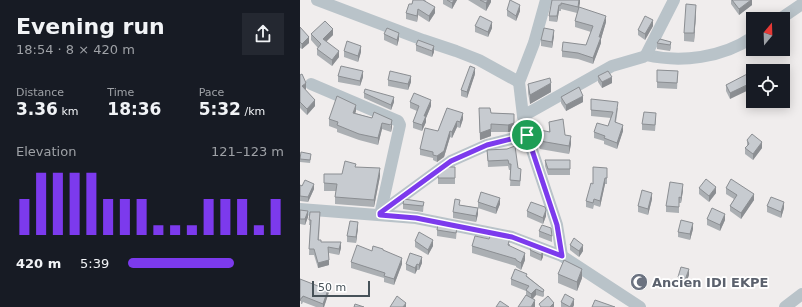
<!DOCTYPE html>
<html lang="en">
<head>
<meta charset="utf-8">
<style>
	body { margin:0; font-family:"DejaVu Sans",sans-serif; background:#242831; color:#f1f3f6; height:100vh; display:flex; flex-direction:column; font-size:15px; white-space:nowrap }
	* { box-sizing:border-box; margin:0 }
	p { font-size:13px; color:#9ea1a6 }
	.icon { flex:none; width:22px; height:22px; fill:none; stroke:currentColor; stroke-width:2; stroke-linecap:round; stroke-linejoin:round }
	.map { position:relative; flex:1; overflow:hidden }
	.drawer { display:flex; flex-direction:column; background:#171b24; width:300px }
	.drawer>* { flex:none }
	.needle { width:26px; rotate:19deg }
	.tools { position:absolute; left:446px; top:12px; display:grid; gap:8px }
	.tools a { display:grid; place-items:center; width:44px; height:44px; border-radius:0px; background:#171b24; box-shadow:0 2px 10px #0003; font-size:20px }
	.scale { position:absolute; left:12px; bottom:10px; width:58px; box-sizing:border-box; padding-left:4px; border:2px solid #475259; border-top:0; font-size:11px; line-height:14px; white-space:nowrap; color:#475259; -webkit-text-stroke:3px #fff; paint-order:stroke }
	.pin { position:absolute; display:grid; place-items:center; width:34px; height:34px; color:#fff; margin:-17px; border:2px solid #fff; border-radius:50%; box-shadow:0 1px 4px #0007 }
	.round { display:grid; place-items:center; flex:none; width:42px; height:42px; border-radius:0px; background:#242831 }
	.headline { display:flex; align-items:center; justify-content:space-between; height:68px; padding:0 16px }
	h1 { font-size:22px; font-weight:700; line-height:30px }
	.stats { display:grid; grid-template-columns:repeat(3,1fr); gap:6px; height:68px; padding:4px 16px }
	.stats div { display:grid; align-content:center }
	.stats b { font-size:17px; font-weight:700 }
	.stats small { font-size:11px; font-weight:400 }
	.stats p { font-size:11px }
	.chart { height:112px; padding:8px 16px }
	.chart p { display:flex; justify-content:space-between }
	.chart svg { width:100%; height:72px; margin-top:4px; stroke:#7c3aed; stroke-width:6 }
	ul { padding:0 16px; list-style:none; font-size:13px }
	li { display:grid; grid-template-columns:64px 48px 1fr; align-items:center; height:30px }
	li i { height:10px; border-radius:5px; background:#7c3aed }
	main { display:flex; flex:1; min-height:0 }
	.map>svg:first-child { display:block }
	.lines { fill:none; stroke-linecap:round; stroke-linejoin:round }
	.minor { stroke:#b9c3c9; stroke-width:12 }
	.wall { fill:#abafb3 }
	.shaded-wall { fill:#8b8e92 }
	.building { fill:#c7cbd0; stroke:#8b8e92 }
	.route-casing { stroke:#fff; stroke-width:8 }
	.route { stroke:#7c3aed; stroke-width:5 }
	.labels { text-anchor:middle; dominant-baseline:central; stroke-width:3.5; stroke-linejoin:round; paint-order:stroke }
	.worship-label { font-size:13px; font-weight:bold; fill:#5b616d; stroke:#fff; text-anchor:start }
</style>
</head>
<body>
<main>
<section class="drawer">
<div class="headline"><div><h1>Evening run</h1><p>18:54 · 8 × 420 m</p></div><a class="round"><svg class="icon" aria-label="share" viewBox="0 0 24 24"><path d="M12 15V3M7 8l5-5 5 5M5 13v7h14v-7"/></svg></a></div>
<div class="stats">
<div><p>Distance</p><b>3.36<small> km</small></b></div>
<div><p>Time</p><b>18:36</b></div>
<div><p>Pace</p><b>5:32<small> /km</small></b></div>
</div>
<div class="chart"><p><span>Elevation</span>121–123 m</p>
<svg viewBox="0 0 160 44" preserveAspectRatio="none"><path d="M5 44V22M15 44V6M25 44V6M35 44V6M45 44V6M55 44V22M65 44V22M75 44V22M85 44V38M95 44V38M105 44V38M115 44V22M125 44V22M135 44V22M145 44V38M155 44V22"/></svg>
</div>
<ul>
<li><b>420 m</b>5:39<i style="width:68%"></i></li>
</ul>
</section>
<div class="map">
<svg width="502" height="307" viewBox="0 0 502 307">
	<rect width="100%" height="100%" fill="#f0eded"/>
	<g class="lines">
		<g class="minor">
			<path d="M17,0L123,40L156,51L179,60L219,82"/>
			<path d="M246,0L234,43L219,82L223,116L227,135L257,225L262,256"/>
			<path d="M480,19L502,4"/>
			<path d="M346,55C381,63 422,58 453,37"/>
			<path d="M11,84L98,121L100,125L80,215"/>
			<path d="M223,116L312,66L343,57L346,55L374,0"/>
			<path d="M0,209L116,218L212,237L262,256L340,307"/>
			<path d="M80,213L151,161L187,145L227,135"/>
			<path d="M485,307L502,294"/>
		</g>
	</g>
	<g class="wall">
		<path d="M113,0H126L125,1L135,13L129,22L118,15L117,22L106,19V13L112,4Z"/>
		<path d="M143,0H157L152,9L143,4Z"/>
		<path d="M168,0H191V2L186,11Z"/>
		<path d="M252,0H280L278,10L306,22L301,39V43L293,64L278,59L262,57V51L286,45L291,32L275,27V21L277,13L261,9V11H259L257,22L249,21V16Z"/>
		<path d="M431,0H452V5L439,15L431,4Z"/>
		<path d="M207,10L220,11L216,21L207,16Z"/>
		<path d="M396,14L394,42L384,41V33Z"/>
		<path d="M175,26L192,28L188,37L175,32Z"/>
		<path d="M353,26L345,40L338,35V30Z"/>
		<path d="M0,27L9,43L2,49L0,48Z"/>
		<path d="M11,34L33,35L26,41L39,57L32,66L17,55V49L18,48L11,40Z"/>
		<path d="M84,34L99,39L97,46L84,40Z"/>
		<path d="M254,36L252,48L241,46V40Z"/>
		<path d="M371,42V48L370,51L357,49V43Z"/>
		<path d="M116,45L134,52L132,57L116,51Z"/>
		<path d="M44,51L61,52L58,62L44,57Z"/>
		<path d="M357,70L378,71L377,89L357,88Z"/>
		<path d="M175,74L167,98L161,96V90Z"/>
		<path d="M451,74L430,99L426,91V85Z"/>
		<path d="M0,75L6,89L5,90L15,106L7,115L0,108Z"/>
		<path d="M38,76L63,77L60,86L38,82Z"/>
		<path d="M298,76L312,83L302,88L298,82Z"/>
		<path d="M88,80L111,82L108,90L88,86Z"/>
		<path d="M228,84L251,92L230,104L228,93Z"/>
		<path d="M64,93L94,102L91,110L64,98Z"/>
		<path d="M261,97L283,102L266,111L261,103Z"/>
		<path d="M110,102L131,106L126,118V122L122,131L113,128V122L117,111L110,108Z"/>
		<path d="M147,108L163,119L160,128L157,127L152,138L150,137L144,157L137,162L133,160V158L120,155V149L138,131Z"/>
		<path d="M318,108L316,122L323,131L317,149L304,144V141L294,138V132L308,126L311,118L291,116V110Z"/>
		<path d="M56,111L55,113L72,118L74,112L92,127L91,132L82,129L78,145L59,140L37,132V129L29,126V119Z"/>
		<path d="M191,113L214,114V131L208,132H191V136L180,140L179,116Z"/>
		<path d="M356,119L355,131L342,130V124Z"/>
		<path d="M249,122L265,135L271,144L269,154L240,149L238,145V137L249,132Z"/>
		<path d="M447,140L462,148L453,160L445,154V148L447,146Z"/>
		<path d="M207,149L221,175L220,186H210L211,170H209L208,166L188,167L187,150Z"/>
		<path d="M11,157L10,163L0,162V159Z"/>
		<path d="M245,160H270V175H248L245,166Z"/>
		<path d="M56,167L80,176L74,207L35,204V197L36,191H24V174H42Z"/>
		<path d="M155,167V184H138V174Z"/>
		<path d="M307,168V184H305L300,207L294,205L293,209L286,207V201L293,184Z"/>
		<path d="M0,185L14,189L8,202L0,201Z"/>
		<path d="M399,188L416,193L409,202L399,194Z"/>
		<path d="M426,188L454,200L441,219L430,211V206L434,199L426,194Z"/>
		<path d="M383,190L381,203H379V213L366,212V206Z"/>
		<path d="M352,199L348,215L338,212V206Z"/>
		<path d="M124,202L123,212L103,209V204Z"/>
		<path d="M178,202L200,204L196,214L178,208V214L176,222L153,218V212L160,205L178,208Z"/>
		<path d="M467,206L484,208L481,218L467,212Z"/>
		<path d="M0,210L8,217L5,225L0,224Z"/>
		<path d="M227,211L246,216L243,224L227,217Z"/>
		<path d="M10,212L20,218L19,240L21,242L41,248L39,255L29,253V265L18,268L14,255H9L10,225H9Z"/>
		<path d="M407,219L425,220L420,231L407,225Z"/>
		<path d="M58,228L56,243L47,242V236Z"/>
		<path d="M157,228L156,239L137,236V230Z"/>
		<path d="M393,229L390,240L378,237V232Z"/>
		<path d="M239,231L252,236V242L239,237Z"/>
		<path d="M115,241L133,246L128,255L115,247Z"/>
		<path d="M210,244V246L225,260L221,270L216,267V266L172,253V246Z"/>
		<path d="M270,245L283,251L279,257L270,250Z"/>
		<path d="M232,247L243,257L241,261L230,256V250Z"/>
		<path d="M83,250L102,264L94,285L84,282V278L51,268V262L72,251Z"/>
		<path d="M122,263L119,270H117L115,274L106,270V264Z"/>
		<path d="M258,274L282,278L277,291L258,283Z"/>
		<path d="M389,275L385,286L378,283V277Z"/>
		<path d="M227,276L244,290V296L243,297L236,295L233,299L235,306L226,295V291L211,285V279Z"/>
		<path d="M0,279L29,292L24,307H16L3,302L2,304H1Z"/>
		<path d="M261,302L274,305L273,307H261Z"/>
	</g>
	<g class="shaded-wall">
		<path d="M154,0H157L152,9V3Z"/>
		<path d="M188,0H191V2L186,11V3Z"/>
		<path d="M279,0H280V3L278,13V7Z"/>
		<path d="M451,0H452V5L439,15V9Z"/>
		<path d="M220,5V11L216,21V16Z"/>
		<path d="M259,5V11L257,22V16Z"/>
		<path d="M396,5V14L394,42V33Z"/>
		<path d="M135,7V13L129,22V16Z"/>
		<path d="M118,9V15L117,22V16Z"/>
		<path d="M306,16V22L301,39V43L293,64V58Z"/>
		<path d="M353,20V26L345,40V34Z"/>
		<path d="M192,22V28L188,37V32Z"/>
		<path d="M33,29V35L23,45V39Z"/>
		<path d="M254,30V36L252,48V42Z"/>
		<path d="M99,33V39L97,46V40Z"/>
		<path d="M9,37V43L2,49V44Z"/>
		<path d="M61,46V52L58,62V56Z"/>
		<path d="M134,46V52L132,57V51Z"/>
		<path d="M39,51V57L32,66V60Z"/>
		<path d="M175,68V74L167,98V92Z"/>
		<path d="M63,71V77L60,86V81Z"/>
		<path d="M111,76V82L108,90V84Z"/>
		<path d="M312,77V83L302,88V82Z"/>
		<path d="M453,82V88L430,99V93Z"/>
		<path d="M6,83V89L2,92V86Z"/>
		<path d="M251,83V92L230,104V95Z"/>
		<path d="M283,96V102L266,111V105Z"/>
		<path d="M94,97V102L91,110V105Z"/>
		<path d="M15,100V106L7,115V109Z"/>
		<path d="M131,100V106L126,118V122L122,131V125L124,116Z"/>
		<path d="M56,105V111L53,120V113Z"/>
		<path d="M163,113V119L160,128V122Z"/>
		<path d="M92,120V127L91,132V125Z"/>
		<path d="M157,121V127L152,138V132Z"/>
		<path d="M82,123V129L78,145V138Z"/>
		<path d="M214,123V131L208,132V125Z"/>
		<path d="M323,125V131L317,149V143Z"/>
		<path d="M191,129V136L180,140V133Z"/>
		<path d="M150,131V137L144,157L137,162V156Z"/>
		<path d="M271,136V144L269,154V146Z"/>
		<path d="M462,142V148L453,160V154Z"/>
		<path d="M80,168V176L74,207V200Z"/>
		<path d="M305,178V184L300,207V201Z"/>
		<path d="M14,184V189L8,202V197Z"/>
		<path d="M383,184V190L381,203V198Z"/>
		<path d="M416,187V193L409,202V196Z"/>
		<path d="M352,193V199L348,215V209Z"/>
		<path d="M454,194V200L441,219V213Z"/>
		<path d="M200,198V204L196,214V208Z"/>
		<path d="M484,202V208L481,218V212Z"/>
		<path d="M178,208V214L176,222V216Z"/>
		<path d="M246,210V216L243,224V218Z"/>
		<path d="M8,211V217L5,225V219Z"/>
		<path d="M425,214V220L420,231V225Z"/>
		<path d="M58,222V228L56,243V237Z"/>
		<path d="M393,223V229L390,240V234Z"/>
		<path d="M133,240V246L128,255V250Z"/>
		<path d="M41,242V248L39,255V249Z"/>
		<path d="M283,245V251L279,257V251Z"/>
		<path d="M243,251V257L241,261V255Z"/>
		<path d="M225,253V260L221,270V263Z"/>
		<path d="M122,257V263L119,270V265Z"/>
		<path d="M102,258V264L94,285V279Z"/>
		<path d="M29,260V265L18,268V263Z"/>
		<path d="M117,264V270L115,274V268Z"/>
		<path d="M282,269V278L277,291V282Z"/>
		<path d="M389,269V275L385,286V280Z"/>
		<path d="M29,287V292L24,307H23V304Z"/>
		<path d="M236,289V295L231,300V294Z"/>
		<path d="M274,299V305L273,307H270Z"/>
		<path d="M235,300V307H231Z"/>
		<path d="M106,303V307H103Z"/>
		<path d="M254,303V307H250Z"/>
	</g>
	<g class="building">
		<path d="M113,0H123L135,7L129,16L118,9L117,16L106,13L109,4H112Z"/>
		<path d="M147,0H154L152,3Z"/>
		<path d="M180,0H188L186,3Z"/>
		<path d="M210,0L220,5L216,16L207,10Z"/>
		<path d="M252,0H279L278,7L261,3V5H259L257,16H249Z"/>
		<path d="M432,0H451L439,9Z"/>
		<path d="M386,4L396,5L394,33H384Z"/>
		<path d="M279,7L306,16L299,37H301L293,58L278,53L262,51L263,42L286,45L293,26L275,21Z"/>
		<path d="M180,16L192,22L188,32L175,26Z"/>
		<path d="M345,16L353,20L345,34L338,30Z"/>
		<path d="M25,21L33,29L23,39L39,51L32,60L17,49L21,44L11,34Z"/>
		<path d="M0,27L9,37L2,44L0,42Z"/>
		<path d="M87,28L99,33L97,40L84,34Z"/>
		<path d="M244,28L254,30L252,42L241,40Z"/>
		<path d="M360,39L371,42L370,45L357,43Z"/>
		<path d="M118,40L134,46L132,51L116,45Z"/>
		<path d="M47,41L61,46L58,56L44,51Z"/>
		<path d="M41,66L63,71L60,81L38,76Z"/>
		<path d="M170,66L175,68L167,92L161,90Z"/>
		<path d="M461,69L462,71H456Z"/>
		<path d="M357,70L378,71L377,83L357,82Z"/>
		<path d="M90,71L111,76L108,84L88,80Z"/>
		<path d="M308,71L312,77L302,82L298,76Z"/>
		<path d="M451,72L453,77V82L430,93L426,85Z"/>
		<path d="M2,74L6,83L2,86L15,100L7,109L0,102V75Z"/>
		<path d="M250,78L251,83L230,95L228,84Z"/>
		<path d="M279,87L283,96L266,105L261,97Z"/>
		<path d="M65,89L94,97L91,105L64,93Z"/>
		<path d="M114,93L131,100L124,116H126L122,125L113,122L119,106L110,102Z"/>
		<path d="M37,96L56,105L53,113L72,118L74,112L92,120L91,125L82,123L78,138L59,134L37,125L38,122L29,119Z"/>
		<path d="M291,99L318,102L315,122L323,125L317,143L304,138L305,136L294,132L297,123L308,126L313,112L291,110Z"/>
		<path d="M147,108L163,113L160,122L157,121L152,132L150,131L144,151L137,156L133,155V152L120,149L125,128L138,131Z"/>
		<path d="M179,108H190L191,113L214,114V123L208,125L191,124V129L180,133Z"/>
		<path d="M344,112L356,113L355,125L342,124Z"/>
		<path d="M263,119L265,135L271,136L269,146L240,141L238,137L240,130L250,132L249,122Z"/>
		<path d="M452,134L462,142L453,154L445,148L449,144L447,140Z"/>
		<path d="M215,146L218,168L221,169L220,181L210,180L211,164H209L208,160L188,161L187,150L207,149Z"/>
		<path d="M1,152L11,154L10,160L0,159Z"/>
		<path d="M245,160H270V169H248Z"/>
		<path d="M45,161L56,164L55,167L80,168L74,200L35,197L37,184L24,183V174H42Z"/>
		<path d="M147,167H155V178H138V174Z"/>
		<path d="M293,167L307,168V178H305L300,201L294,199L293,203L286,201L291,183L293,184Z"/>
		<path d="M406,179L416,187L409,196L399,188Z"/>
		<path d="M431,179L454,194L441,213L430,206L437,195L426,188Z"/>
		<path d="M5,180L14,184L8,197L0,196V185L2,186Z"/>
		<path d="M370,182L383,184L381,198L379,197V207L366,206Z"/>
		<path d="M342,190L352,193L348,209L338,206Z"/>
		<path d="M181,192L200,198L196,208L178,202Z"/>
		<path d="M471,197L484,202L481,212L467,206Z"/>
		<path d="M104,199L124,202L123,206L103,204Z"/>
		<path d="M155,199L160,200L159,205L178,208L176,216L153,212Z"/>
		<path d="M231,202L245,207L246,210L243,218L227,211Z"/>
		<path d="M412,208L425,214L420,225L407,219Z"/>
		<path d="M0,210L8,211L5,219H0Z"/>
		<path d="M10,212H20L18,240H21V242H41L39,249L28,247L29,260L18,263L14,249H9L11,220H9Z"/>
		<path d="M381,220L393,223L390,234L378,232Z"/>
		<path d="M50,221L58,222L56,237L47,236Z"/>
		<path d="M138,224L157,228L156,233L137,230Z"/>
		<path d="M242,225L251,228L252,236L239,231Z"/>
		<path d="M119,232L133,240L128,250L115,241Z"/>
		<path d="M191,234L210,237L208,245L225,253L221,263L216,260V259L172,246L175,236L189,239Z"/>
		<path d="M274,238L283,245L279,251L270,245Z"/>
		<path d="M57,245L72,251L73,246L83,249V250L102,258L94,279L84,276L85,273L51,262Z"/>
		<path d="M232,247L243,251L241,255L230,250Z"/>
		<path d="M110,253L122,257L119,265L117,264L115,268L106,264Z"/>
		<path d="M264,260L282,269L277,282L258,274Z"/>
		<path d="M381,267L389,269L385,280L378,277Z"/>
		<path d="M215,269L227,274L226,276L244,290L243,292L236,289L231,294L226,290L229,286L211,279Z"/>
		<path d="M0,279L18,286L19,283L29,287L23,304L3,296L2,298H1L0,301Z"/>
		<path d="M265,294L274,299L270,307L261,302Z"/>
		<path d="M226,295L235,300L231,307H218Z"/>
		<path d="M97,296L106,303L103,307H90Z"/>
		<path d="M248,296L254,303L250,307H241L239,304Z"/>
		<path d="M295,300L315,307H292Z"/>
		<path d="M200,301L209,307H196Z"/>
		<path d="M55,304L64,307H54Z"/>
	</g>
	<g class="lines">
		<defs>
			<path id="route" d="M227,135L257,225L262,256L212,237L116,218L80,215V213L151,161L187,145Z"/>
		</defs>
		<use href="#route" class="route-casing"/>
		<use href="#route" class="route"/>
	</g>
	<defs>
		<symbol id="mosque-disc" viewBox="-11 -11 22 22"><circle r="9.5" fill="#6b7280" stroke="#fff"/><path d="M3.5-4.9A6 6 0 1 0 3.5 4.9A5 5 0 1 1 3.5-4.9Z" fill="#fff"/></symbol>
	</defs>
	<g fill-rule="evenodd">
		<use href="#mosque-disc" x="329" y="272" width="20" height="20"/>
	</g>
	<g class="labels">
		<g class="worship-label">
			<text x="352" y="282">Ancien IDI EKPE</text>
		</g>
	</g>
</svg>
<div class="tools">
<a><svg class="needle" viewBox="-14 -14 28 28"><path d="M0-13l5 13h-10z" fill="#e53935"/><path d="M0 13l5-13h-10z" fill="#9ea1a6"/></svg></a>
<a><svg class="icon" aria-label="locate" viewBox="0 0 24 24"><circle cx="12" cy="12" r="6"/><path d="M12 2v4M12 18v4M2 12h4M18 12h4"/></svg></a>
</div>
<div class="scale">50 m</div>
<div class="pin" style="left:227px;top:135px;background:#1e9e55"><svg class="icon" aria-label="arrive" viewBox="0 0 24 24"><path d="M6 21V4h12l-3 4 3 4H6"/></svg></div>
</div>
</main>
</body>
</html>
